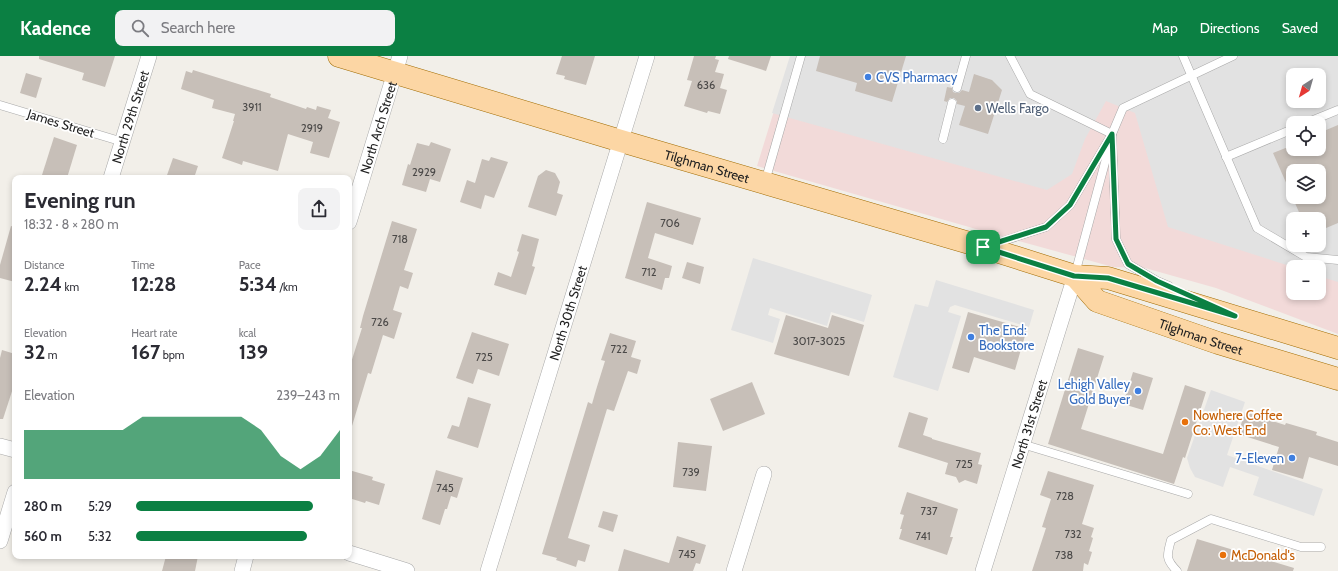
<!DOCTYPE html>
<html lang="en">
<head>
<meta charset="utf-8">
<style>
	body { margin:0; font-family:Cabin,sans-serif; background:#f2f2f3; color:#2b2b33; height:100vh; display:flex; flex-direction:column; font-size:15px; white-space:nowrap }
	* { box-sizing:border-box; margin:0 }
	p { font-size:13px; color:#7c7c81 }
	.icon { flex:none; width:22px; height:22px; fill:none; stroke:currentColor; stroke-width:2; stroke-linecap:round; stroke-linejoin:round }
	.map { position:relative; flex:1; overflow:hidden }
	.panel { position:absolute; left:12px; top:119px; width:340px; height:384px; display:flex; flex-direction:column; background:#fff; border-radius:8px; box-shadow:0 2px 6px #0003 }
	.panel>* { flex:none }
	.needle { width:26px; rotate:217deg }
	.controls { position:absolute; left:1286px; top:12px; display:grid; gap:8px }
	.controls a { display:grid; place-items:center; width:40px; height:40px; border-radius:8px; background:#fff; box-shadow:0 2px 6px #0003; font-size:20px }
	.pin { position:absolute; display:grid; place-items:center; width:34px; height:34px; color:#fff; margin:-17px; border-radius:8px; box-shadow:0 2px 6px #0006 }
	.round { display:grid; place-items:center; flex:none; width:42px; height:42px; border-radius:8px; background:#f2f2f3 }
	.overview { display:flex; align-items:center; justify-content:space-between; height:68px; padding:0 12px }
	h1 { font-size:22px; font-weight:700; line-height:30px }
	.stats { display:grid; grid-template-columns:repeat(3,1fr); gap:6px; height:68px; padding:4px 12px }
	.stats div { display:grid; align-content:center }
	.stats b { font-size:20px; font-weight:700 }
	.stats small { font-size:11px; font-weight:400 }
	.stats p { font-size:11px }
	.chart { height:112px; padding:8px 12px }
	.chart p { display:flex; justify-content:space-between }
	.chart svg { width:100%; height:72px; margin-top:4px; fill:#0b8043; opacity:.7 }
	ul { padding:0 12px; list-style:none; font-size:13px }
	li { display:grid; grid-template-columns:64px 48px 1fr; align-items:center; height:30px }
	li i { height:10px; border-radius:5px; background:#0b8043 }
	header { display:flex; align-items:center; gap:24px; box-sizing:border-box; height:56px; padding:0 20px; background:#0b8043; color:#fff }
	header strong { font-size:19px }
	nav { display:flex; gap:22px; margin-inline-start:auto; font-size:14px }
	.search { width:280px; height:36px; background:#f2f2f3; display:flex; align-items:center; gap:10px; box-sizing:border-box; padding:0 14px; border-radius:8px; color:#7c7c81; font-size:15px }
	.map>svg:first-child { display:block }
	.commercial { fill:#f2dad9; fill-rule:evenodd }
	.parking { fill:#e2e2e2; fill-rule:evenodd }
	.building { fill:#c7bfb8; fill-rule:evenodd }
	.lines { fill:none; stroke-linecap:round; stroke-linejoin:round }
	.service-casing { stroke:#a9a9a9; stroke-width:9 }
	.minor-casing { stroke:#a9a9a9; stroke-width:16 }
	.primary-casing { stroke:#a06b00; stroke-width:23 }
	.service { stroke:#fff; stroke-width:8 }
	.minor { stroke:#fff; stroke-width:15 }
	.primary { stroke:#fcd6a4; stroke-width:22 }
	.route-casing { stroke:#fff; stroke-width:8 }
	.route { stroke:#0b8043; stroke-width:5 }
	.shop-dot { fill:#3f7fe0; stroke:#fff; stroke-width:1.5 }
	.service-dot { fill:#5c6f8a; stroke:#fff; stroke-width:1.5 }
	.food-dot { fill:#e8710a; stroke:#fff; stroke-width:1.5 }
	.labels { text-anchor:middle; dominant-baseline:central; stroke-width:3.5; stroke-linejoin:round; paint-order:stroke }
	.number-label { font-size:11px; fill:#4b4948 }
	.shop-label { font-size:13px; fill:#366cbe; stroke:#fff; text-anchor:start }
	.service-label { font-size:13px; fill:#4e5e75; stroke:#fff; text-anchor:start }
	.street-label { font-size:13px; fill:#222; stroke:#fff }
	.food-label { font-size:13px; fill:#c56008; stroke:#fff; text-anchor:start }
</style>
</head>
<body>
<header>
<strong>Kadence</strong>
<div class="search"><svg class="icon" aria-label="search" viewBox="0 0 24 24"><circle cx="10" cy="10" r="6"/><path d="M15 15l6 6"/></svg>Search here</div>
<nav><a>Map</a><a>Directions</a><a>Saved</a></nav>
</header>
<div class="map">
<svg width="1338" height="515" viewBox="0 0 1338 515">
	<rect width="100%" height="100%" fill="#f2efe9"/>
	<path class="commercial" d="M791,0H1338V278L1216,232L1145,212L1113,211L983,175L757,110ZM1293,19H1319V45H1293ZM1293,67H1319V93H1293ZM1293,115H1319V141H1293ZM1293,163H1319V189H1293ZM1293,211H1319V237H1293Z"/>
	<g class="parking">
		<path d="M790,0H1338V226L1319,220V211H1293L1168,171L1135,57L1106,45L1085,83L1072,118L1047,134L772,57ZM1293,19H1319V45H1293ZM1293,67H1319V93H1293ZM1293,115H1319V141H1293ZM1293,163H1319V189H1293Z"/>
		<path d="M753,202L872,239L864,266L831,256L827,270L770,252L768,259L780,263L773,287L731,274Z"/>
		<path d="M936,224L1034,254L1029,271L955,249L950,251L948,256L961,260L938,335L893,321L915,248L928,251Z"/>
		<path d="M1211,334L1245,346L1227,399L1323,433L1314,460L1253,439L1259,421L1230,411L1223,431L1195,421L1190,412L1187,402Z"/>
	</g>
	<g class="building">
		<path d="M39,0H115L105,31L82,24L84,17L39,3Z"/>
		<path d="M562,0H595L586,29L564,23L565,20L556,18Z"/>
		<path d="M694,0H716L715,3L719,4L715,16L724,18L720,32L727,34L720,58L708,55L707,57L684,50L692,25L687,24Z"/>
		<path d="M729,0H771L766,15L728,3Z"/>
		<path d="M820,0H906L892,46L855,35L857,27L816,15Z"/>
		<path d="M193,14L271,38L270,41L306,53L307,51L316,54L317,50L331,54L328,62L340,66L329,102L310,97L313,86L288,78L278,115L243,105L242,109L222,102L234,65H233L235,58L212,52L214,44L181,33L186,15L192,17Z"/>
		<path d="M26,17L42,22L36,42L20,37Z"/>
		<path d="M974,18L992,24L1002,34L988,78L959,69L965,50L957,48V45L954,42H950L947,46L944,45L947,31L952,32L953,36L956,37H959L962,34L969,36Z"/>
		<path d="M1338,69V167L1319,175V163H1302L1273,97L1293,89V93H1319V77ZM1293,115H1319V141H1293Z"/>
		<path d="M54,81L77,89L67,122H53L42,119Z"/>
		<path d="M431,86L451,93L440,126L430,123L426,136L402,129L408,108L410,109L417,87L429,90Z"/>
		<path d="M491,101L508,106L494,142L485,139L481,153L460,146L467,124L475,127L482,103L489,105Z"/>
		<path d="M173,102L198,110L194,122H166Z"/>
		<path d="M546,114L555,117L560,126L557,137L563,139L556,160L528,151L538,120Z"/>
		<path d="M647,146L701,162L693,189L655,177L648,202L672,210L669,222H665L662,234L625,222Z"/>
		<path d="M392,165L417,173L404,214L413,217L408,233L400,230L393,254L402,257L394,283L383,279L371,318L368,317L352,370L349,369V313L362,272H360L363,260Z"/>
		<path d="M11,170L15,171V226L0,222V209Z"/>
		<path d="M522,178L539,183L532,210L535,211L526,239L494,229L498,216L511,221L519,196L517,195Z"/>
		<path d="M687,206L704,211L700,228L682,222Z"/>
		<path d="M968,256L1027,273L1015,314L974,301L969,317L952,312Z"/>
		<path d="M786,259L828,272L832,259L864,269L849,320L774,298Z"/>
		<path d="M472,276L509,288L499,320L478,313L473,328L456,322Z"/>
		<path d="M610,277L636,285L631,301L641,304L637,318L628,315L614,355L607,353L568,482L590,489L585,506L578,504L576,511L556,504L557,502L542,498L588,346L592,348L596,334L605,305L601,304Z"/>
		<path d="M1078,292L1104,300L1081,373L1163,398L1185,329L1206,336L1185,402L1183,401L1174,428L1048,388Z"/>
		<path d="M2,294L15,298V326L3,363H0V302Z"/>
		<path d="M1133,316L1153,322L1143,354L1123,348Z"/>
		<path d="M752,326L765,358L723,375L710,343Z"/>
		<path d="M468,341L491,348L478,392L447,382L452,369L459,371Z"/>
		<path d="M909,356L928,362L923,379L932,382V383L981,397L978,408L982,409L977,428L965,424L959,427L956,421L945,418L948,407L898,391Z"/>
		<path d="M1245,356L1285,369L1286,367L1317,376L1316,379L1338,386V410L1309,401L1303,423L1272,414L1279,391L1238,378Z"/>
		<path d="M678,386L712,390L706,435L673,431Z"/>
		<path d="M349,414L373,421L372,424L385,428L379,449L366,445L365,447L349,442Z"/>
		<path d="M436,414L463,422L457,442L451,440L447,453H445L440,469L422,463Z"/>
		<path d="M1048,415L1094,429L1082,468L1094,472L1091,481L1093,482L1089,495L1092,496L1088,509L1084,507L1083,515H1032L1046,472L1042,471L1051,443L1040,439Z"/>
		<path d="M907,436L958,453L950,481H953L947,499L899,483L902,473H900L904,459L900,458Z"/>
		<path d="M603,455L618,459L613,476L598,471Z"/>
		<path d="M677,480L706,489L700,508L696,507L693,515H618L624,493L669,507Z"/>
		<path d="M1197,483L1294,512L1293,515H1187Z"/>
		<path d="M166,500H198L195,515H162Z"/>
	</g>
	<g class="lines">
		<defs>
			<g id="service">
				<path d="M1010,0L1030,38L1112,78"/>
				<path d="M1183,0L1257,172L1306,201L1338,204"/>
				<path d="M957,32L966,0"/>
				<path d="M0,49L123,86"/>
				<path d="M1306,67L1338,54"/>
				<path d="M1112,79L1116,183L1128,208L1157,225L1169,230"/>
				<path d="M943,83L952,47"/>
				<path d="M1226,101L1293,73"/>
				<path d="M765,126L801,0"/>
				<path d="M991,189L1046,171L1070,149L1112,78L1123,52L1233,0"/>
				<path d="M1075,218L1110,88"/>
				<path d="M1022,388L1188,438"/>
				<path d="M1177,515C1165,503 1167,499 1171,484L1211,463L1301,491H1321"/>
			</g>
			<g id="minor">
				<path id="s1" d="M111,122L149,0"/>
				<path id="s2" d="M349,166L400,0"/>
				<path d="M0,390L15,394"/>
				<path d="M0,485L15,436"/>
				<path d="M349,497L407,515"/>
				<path d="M242,515L246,500"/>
				<path id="s3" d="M488,515L647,0"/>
				<path d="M734,515L764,418"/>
				<path id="s4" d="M983,515L1075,220"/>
			</g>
			<g id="primary">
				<path id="s5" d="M339,0L621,85L983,191L1075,220L1108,222L1338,292"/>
				<path id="s6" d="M1075,220L1097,245L1218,287L1338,323"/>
			</g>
		</defs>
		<use href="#service" class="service-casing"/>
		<use href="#minor" class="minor-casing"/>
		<use href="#primary" class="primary-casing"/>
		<use href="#service" class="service"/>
		<use href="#minor" class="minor"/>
		<use href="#primary" class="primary"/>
	</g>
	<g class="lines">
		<defs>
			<path id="route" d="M1112,78L1116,183L1128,208L1157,225L1235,260L1108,222L1074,220L983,191L1046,171L1070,149Z"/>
		</defs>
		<use href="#route" class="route-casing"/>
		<use href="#route" class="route"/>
	</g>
	<g class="shop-dot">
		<circle cx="868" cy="21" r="4"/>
		<circle cx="971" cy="281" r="4"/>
		<circle cx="1138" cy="335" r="4"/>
		<circle cx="1292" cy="402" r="4"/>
	</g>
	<circle class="service-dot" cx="978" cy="52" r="4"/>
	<g class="food-dot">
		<circle cx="1185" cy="366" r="4"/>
		<circle cx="1223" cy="499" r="4"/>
	</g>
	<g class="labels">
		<g class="number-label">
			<text x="706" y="29">636</text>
			<text x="252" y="51">3911</text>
			<text x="312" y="72">2919</text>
			<text x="424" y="116">2929</text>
			<text x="670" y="167">706</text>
			<text x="400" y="183">718</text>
			<text x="649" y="216">712</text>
			<text x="380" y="266">726</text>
			<text x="819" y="285">3017-3025</text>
			<text x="619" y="293">722</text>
			<text x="484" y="301">725</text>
			<text x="964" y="408">725</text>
			<text x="691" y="416">739</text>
			<text x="445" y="432">745</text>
			<text x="1065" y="440">728</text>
			<text x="929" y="455">737</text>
			<text x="1073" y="478">732</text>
			<text x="923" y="480">741</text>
			<text x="687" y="498">745</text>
			<text x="1064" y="499">738</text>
		</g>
		<g class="shop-label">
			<text x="876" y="21">CVS Pharmacy</text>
			<text x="979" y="274">The End:<tspan x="979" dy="15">Bookstore</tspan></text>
			<text x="1130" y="328" text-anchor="end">Lehigh Valley<tspan x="1130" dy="15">Gold Buyer</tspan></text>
			<text x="1284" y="402" text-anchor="end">7-Eleven</text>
		</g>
		<g class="service-label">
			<text x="986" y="52">Wells Fargo</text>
		</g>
		<g class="street-label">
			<text stroke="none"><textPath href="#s1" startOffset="64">North 29th Street</textPath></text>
			<text transform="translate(61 67) rotate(17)">James Street</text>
			<text stroke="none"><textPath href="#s2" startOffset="99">North Arch Street</textPath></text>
			<text stroke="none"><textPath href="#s5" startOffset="384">Tilghman Street</textPath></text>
			<text stroke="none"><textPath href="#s3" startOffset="270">North 30th Street</textPath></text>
			<text stroke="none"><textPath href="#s6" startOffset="143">Tilghman Street</textPath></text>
			<text stroke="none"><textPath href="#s4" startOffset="154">North 31st Street</textPath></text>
		</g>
		<g class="food-label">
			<text x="1193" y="359">Nowhere Coffee<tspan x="1193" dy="15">Co: West End</tspan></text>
			<text x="1231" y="499">McDonald's</text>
		</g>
	</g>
</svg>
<div class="controls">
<a><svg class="needle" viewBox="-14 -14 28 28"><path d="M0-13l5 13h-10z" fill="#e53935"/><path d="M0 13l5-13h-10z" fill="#7c7c81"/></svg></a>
<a><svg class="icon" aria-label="locate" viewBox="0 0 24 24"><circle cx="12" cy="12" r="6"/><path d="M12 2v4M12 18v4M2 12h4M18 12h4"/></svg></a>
<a><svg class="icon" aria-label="layers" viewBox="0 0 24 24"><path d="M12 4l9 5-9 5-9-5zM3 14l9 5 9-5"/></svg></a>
<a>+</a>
<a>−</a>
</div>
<div class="pin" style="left:983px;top:191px;background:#1e9e55"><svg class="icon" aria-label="arrive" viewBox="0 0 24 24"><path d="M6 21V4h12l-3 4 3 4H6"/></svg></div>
<section class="panel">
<div class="overview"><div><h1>Evening run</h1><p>18:32 · 8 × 280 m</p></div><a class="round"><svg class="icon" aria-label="share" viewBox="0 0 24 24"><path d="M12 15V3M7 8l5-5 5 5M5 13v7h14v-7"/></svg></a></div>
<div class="stats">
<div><p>Distance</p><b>2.24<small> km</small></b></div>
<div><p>Time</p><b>12:28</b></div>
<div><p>Pace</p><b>5:34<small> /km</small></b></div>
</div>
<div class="stats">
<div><p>Elevation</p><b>32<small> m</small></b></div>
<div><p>Heart rate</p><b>167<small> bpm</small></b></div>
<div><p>kcal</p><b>139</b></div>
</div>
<div class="chart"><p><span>Elevation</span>239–243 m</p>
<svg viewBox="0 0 160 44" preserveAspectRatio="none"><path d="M0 44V14L10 14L20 14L30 14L40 14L50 14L60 6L70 6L80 6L90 6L100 6L110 6L120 14L130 30L140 38L150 30L160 14V44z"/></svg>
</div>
<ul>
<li><b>280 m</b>5:29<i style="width:87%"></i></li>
<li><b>560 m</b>5:32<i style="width:84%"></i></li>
</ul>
</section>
</div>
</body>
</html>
